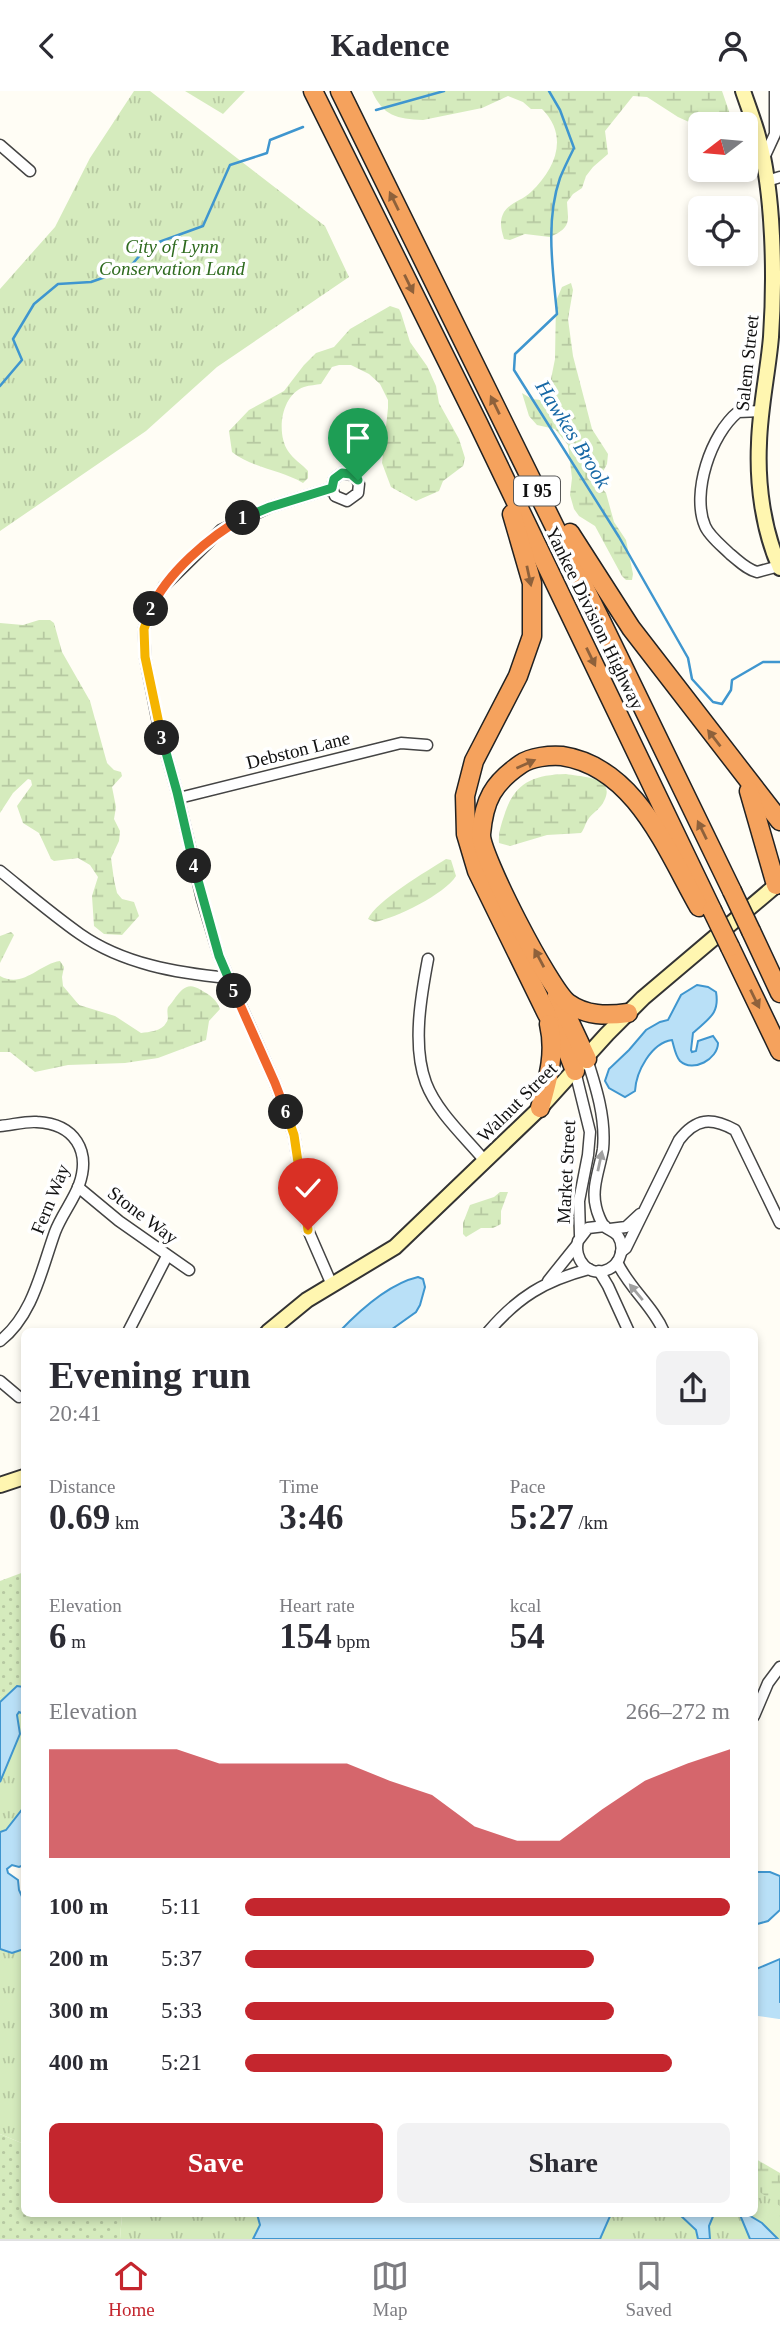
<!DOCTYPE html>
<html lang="en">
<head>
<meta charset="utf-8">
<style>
	body { margin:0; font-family:Georgia,serif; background:#f2f2f3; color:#2b2b33; height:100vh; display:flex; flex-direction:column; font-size:26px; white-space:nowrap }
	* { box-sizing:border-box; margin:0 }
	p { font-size:23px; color:#7c7c81 }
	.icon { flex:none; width:38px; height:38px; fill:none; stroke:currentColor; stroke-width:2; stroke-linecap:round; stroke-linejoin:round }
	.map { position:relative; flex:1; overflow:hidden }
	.panel { position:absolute; left:21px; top:1237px; width:737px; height:889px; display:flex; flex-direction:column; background:#fff; border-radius:10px; box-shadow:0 4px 10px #0003 }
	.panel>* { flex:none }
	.needle { width:46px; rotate:254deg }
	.tools { position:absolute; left:688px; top:21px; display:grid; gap:14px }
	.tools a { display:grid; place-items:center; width:70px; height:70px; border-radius:10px; background:#fff; box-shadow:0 4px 10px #0003; font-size:35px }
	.pin { position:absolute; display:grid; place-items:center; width:60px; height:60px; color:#fff; margin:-72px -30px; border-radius:50% 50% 50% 0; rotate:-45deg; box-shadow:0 0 7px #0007 }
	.pin .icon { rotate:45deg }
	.km { position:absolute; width:35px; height:35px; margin:-18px; border-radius:50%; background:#222; color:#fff; font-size:19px; line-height:35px; text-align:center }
	.round { display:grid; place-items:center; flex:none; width:74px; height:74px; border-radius:10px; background:#f2f2f3 }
	.summary { display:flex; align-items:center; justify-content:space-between; height:119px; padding:0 28px }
	h1 { font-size:38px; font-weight:700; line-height:52px }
	.figures { display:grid; grid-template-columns:repeat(3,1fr); gap:10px; height:119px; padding:7px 28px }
	.figures div { display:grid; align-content:center }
	.figures b { font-size:35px; font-weight:700 }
	.figures small { font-size:19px; font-weight:400 }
	.figures p { font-size:19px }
	.chart { height:196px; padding:14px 28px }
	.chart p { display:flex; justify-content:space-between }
	.chart svg { width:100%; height:126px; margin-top:7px; fill:#c4262e; opacity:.7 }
	.button { display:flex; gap:14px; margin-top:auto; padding:14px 28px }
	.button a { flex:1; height:80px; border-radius:10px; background:#c4262e; color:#fff; font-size:28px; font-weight:700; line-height:80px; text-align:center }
	.button a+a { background:#f2f2f3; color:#2b2b33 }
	ul { padding:0 28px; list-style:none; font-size:23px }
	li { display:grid; grid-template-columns:112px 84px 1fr; align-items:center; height:52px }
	li i { height:18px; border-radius:9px; background:#c4262e }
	header { display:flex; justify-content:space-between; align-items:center; height:91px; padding:0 28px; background:#fff; font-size:32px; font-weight:700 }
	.tab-bar { display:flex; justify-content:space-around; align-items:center; height:98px; border-top:2px solid #e1e1e2; background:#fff; font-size:19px; color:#7c7c81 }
	.tab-bar a { display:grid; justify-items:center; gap:4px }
	.tab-bar .on { color:#c4262e }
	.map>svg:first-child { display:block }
	.grass { fill:url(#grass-dots) }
	.wetland { fill:url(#wetland-marsh) }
	.park { fill:url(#park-tufts) }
	.water { fill:#b9e0f7; stroke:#3f96cf; stroke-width:2 }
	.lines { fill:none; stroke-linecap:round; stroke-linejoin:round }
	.stream { stroke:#3f96cf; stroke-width:2.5 }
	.river { stroke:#b9e0f7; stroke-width:16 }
	.minor-casing { stroke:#444; stroke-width:13 }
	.secondary-casing { stroke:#333; stroke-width:18 }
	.motorway-casing { stroke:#222; stroke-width:21 }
	.minor { stroke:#fff; stroke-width:10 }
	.secondary { stroke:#fff6b0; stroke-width:14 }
	.motorway { stroke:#f5a25d; stroke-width:18 }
	.motorway-bridge-casing { stroke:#222; stroke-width:21; stroke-linecap:butt }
	.motorway-bridge { stroke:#f5a25d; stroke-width:18 }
	.oneway { fill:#8e613b }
	.oneway2 { fill:#a0a0a0 }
	.split-1-casing { stroke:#fff; stroke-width:14 }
	.split-2-casing { stroke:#fff; stroke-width:14 }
	.split-3-casing { stroke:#fff; stroke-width:14 }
	.split-4-casing { stroke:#fff; stroke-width:14 }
	.split-5-casing { stroke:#fff; stroke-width:14 }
	.split-6-casing { stroke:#fff; stroke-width:14 }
	.split-7-casing { stroke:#fff; stroke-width:14 }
	.split-1 { stroke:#22a559; stroke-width:9 }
	.split-2 { stroke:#f0652b; stroke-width:9 }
	.split-3 { stroke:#f5b400; stroke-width:9 }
	.split-4 { stroke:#22a559; stroke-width:9 }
	.split-5 { stroke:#22a559; stroke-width:9 }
	.split-6 { stroke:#f0652b; stroke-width:9 }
	.split-7 { stroke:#f5b400; stroke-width:9 }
	.labels { text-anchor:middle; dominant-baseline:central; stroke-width:7; stroke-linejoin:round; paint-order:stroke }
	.shield { fill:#fff; stroke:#585858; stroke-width:2 }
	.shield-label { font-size:18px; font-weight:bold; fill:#111 }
	.park-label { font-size:19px; font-style:italic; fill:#2f6b1f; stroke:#fff }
	.street-label { font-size:19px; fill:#111; stroke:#fff }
	.water-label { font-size:21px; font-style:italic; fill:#1768a6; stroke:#fff }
</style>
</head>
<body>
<header><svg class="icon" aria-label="back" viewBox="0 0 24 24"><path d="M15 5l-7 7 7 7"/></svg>Kadence<svg class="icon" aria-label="person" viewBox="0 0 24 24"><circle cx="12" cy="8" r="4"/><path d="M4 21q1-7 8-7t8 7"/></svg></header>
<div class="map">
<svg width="780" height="2148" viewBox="0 0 780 2148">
	<defs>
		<pattern id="grass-dots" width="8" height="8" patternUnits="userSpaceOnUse" patternTransform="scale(1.75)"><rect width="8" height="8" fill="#d5ebbd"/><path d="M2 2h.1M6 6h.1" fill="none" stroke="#b6c8a1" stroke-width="1.8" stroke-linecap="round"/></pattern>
		<pattern id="wetland-marsh" width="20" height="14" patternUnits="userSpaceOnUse" patternTransform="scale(1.75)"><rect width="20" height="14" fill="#d5ebbd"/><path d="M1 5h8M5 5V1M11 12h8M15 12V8" fill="none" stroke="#b6c8a1"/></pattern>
		<pattern id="park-tufts" width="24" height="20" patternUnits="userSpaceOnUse" patternTransform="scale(1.75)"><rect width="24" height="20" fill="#d5ebbd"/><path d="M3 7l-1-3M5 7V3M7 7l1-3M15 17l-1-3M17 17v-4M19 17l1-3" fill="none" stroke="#b6c8a1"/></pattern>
	</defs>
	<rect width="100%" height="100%" fill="#fffdf5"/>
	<g class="grass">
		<path d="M24,1481V1590L0,1606V1490Z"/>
		<path d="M0,2043L24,2053V2123H122L120,2148H0Z"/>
	</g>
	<g class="wetland">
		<path d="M372,0H722L731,26L738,33H700V36L678,26L647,6L633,5L605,40L608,63L593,76L586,85L582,97L573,103L567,111C568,130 572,136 550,146L525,143L510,149L504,148C501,138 499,130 504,121C511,111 523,109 531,101C556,77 569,45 542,18H531L523,11L508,5L482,17L423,29C397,28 383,25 372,0Z"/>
		<path d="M571,192L573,199L568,228L573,265L592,338L608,363L607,373L597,392L606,402L614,431L626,449L633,483L632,489H626L622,485L595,435L579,425L574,418L570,404L572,387L568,354L555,338L537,334L529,325L522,302L532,308L541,309L548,303L555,268L556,210L562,196Z"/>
		<path d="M390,215L399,218L401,222L410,251L427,275L436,295L439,312L459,348L465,367L463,375L443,390L439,400L416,410L391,396L382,372L388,317V309L380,293L369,283L351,274H339L332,276L321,293C316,294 310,294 304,296C281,304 276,342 288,360C293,368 302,373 308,380V387L303,392C281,379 252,377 232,361L229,340L249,319L284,300L304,274L316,262L334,256L350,238Z"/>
		<path d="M39,529H50L54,532L62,561L90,610L107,672L114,679L121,681L122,685L112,696L116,716L114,728L120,740L119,750L111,767L114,789L117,802L122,808L134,811L139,825L122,844L104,843L94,835L92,805L98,786L90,774L78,767L54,770L51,768L39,742L23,732L17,715L32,694L31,689L28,688L13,702L0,722V532L23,534Z"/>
		<path d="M566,683C580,686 617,685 604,710C601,717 594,721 589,727C585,732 585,737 581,742L547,744L510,755L499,752C498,743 501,734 504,725C514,692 532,684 566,683Z"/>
		<path d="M446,768L451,769L456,785C445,803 396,827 375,831L368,828C376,810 427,780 446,768Z"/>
		<path d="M11,841L14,844L0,872V845Z"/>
		<path d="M60,870L64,876L62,886L63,895L79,914L115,925L141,942C149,941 162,940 166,932C170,927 166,922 168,916C169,915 174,909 175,907C183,897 188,891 201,899C210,904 217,909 220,918L209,930L206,949L158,967L125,972L68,974L35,981L10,961H0V885C23,898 39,873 60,870Z"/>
		<path d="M500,1101H508L501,1120V1133L493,1137H481L466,1146L463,1143V1132L470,1114L494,1106Z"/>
		<path d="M754,2067L780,2082V2148L754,2123Z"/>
	</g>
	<g class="park">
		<path d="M134,0H150L325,135L349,186L217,276L146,340L0,440V198L55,136L90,67Z"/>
		<path d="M185,0H245L223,23Z"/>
		<path d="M24,1589V1738L6,1765L4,1796L24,1816V2053L0,2043V1606Z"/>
		<path d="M754,2097L780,2115V2148H120L122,2123H754Z"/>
	</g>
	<g class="water">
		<path d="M697,894L708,896L716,901C720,923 708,928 693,942L691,959L692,961L696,960L698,950L713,945L718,952C718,968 693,982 680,970C675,964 674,955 672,949C651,952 636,981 635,1000L625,1006L609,997L605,990L609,978L629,959L646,939L660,931L668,929L681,904Z"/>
		<path d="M418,1186L423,1188L425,1196L420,1214L416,1221L388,1241H339C359,1220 388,1193 418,1186Z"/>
		<path d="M17,1595L24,1596V1623L19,1621L17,1624L20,1643L0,1691V1611Z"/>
		<path d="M24,1716V1774L19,1776L12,1774L7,1778L8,1782L18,1789L19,1799L24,1810V1858L12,1862L0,1858V1741L6,1739Z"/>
		<path d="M754,1781H770L780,1785V1819L768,1830L754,1834Z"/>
		<path d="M780,1868V1916L754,1913V1879Z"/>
		<path d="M257,2123H611L600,2148H253L260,2134Z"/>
		<path d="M679,2123H714L709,2135L710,2148H698L696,2139Z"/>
		<path d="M747,2123L762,2132L778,2148H750L740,2124Z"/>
	</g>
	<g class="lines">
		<g class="stream">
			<path d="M549,0L560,19L574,57C569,67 564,77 560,87C545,130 553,180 557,223L515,263L514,279L619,446L688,567L692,588L713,611L722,613L731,599L732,589L763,571H780"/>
			<path d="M376,19L444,0"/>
			<path d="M0,295L22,269L13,248L34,213L58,193L91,191L128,178L148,155L203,135L230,74L267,62L270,49L303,36"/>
		</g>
		<path class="river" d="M754,1908L759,1917L780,1920"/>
		<defs>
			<g id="minor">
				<path d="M0,54L30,80"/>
				<path d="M763,69L775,43V0"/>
				<path d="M767,90L780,86"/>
				<path d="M762,320L738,321C711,343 691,402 705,435C709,445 722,455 730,463C739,470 746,478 757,481L779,475"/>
				<path d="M332,397L335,405L347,410L358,402L359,393L355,385L342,382L334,388L332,397L270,416L221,439L164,495L152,515L144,538L145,566L159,637L177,701L202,808L219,865L275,992L294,1044L308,1139L332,1194"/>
				<path d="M179,707L401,652L427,654"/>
				<path d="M0,780C26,801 53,824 80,843C123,873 177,882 228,887"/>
				<path d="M428,868C421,905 412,955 426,992C437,1021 465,1046 485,1070"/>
				<path d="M587,968C596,996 606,1027 603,1058C600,1077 591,1097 596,1116C597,1121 601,1132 605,1136C609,1139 614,1140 618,1145C625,1156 621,1172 609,1178C589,1188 573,1168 578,1150L588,1137L605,1135"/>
				<path d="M575,980L590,1041L588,1064L579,1110L580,1144"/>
				<path d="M0,1035C12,1034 26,1030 37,1031C75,1033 91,1060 79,1094C73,1110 61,1125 55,1141C41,1180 33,1224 0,1250"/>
				<path d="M78,1096L119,1130L189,1179"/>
				<path d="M610,1138L626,1136L640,1123"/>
				<path d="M621,1161L626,1157L679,1049C696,1027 711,1026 735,1039L780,1132"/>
				<path d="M617,1171C629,1197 653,1215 664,1241"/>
				<path d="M599,1180L608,1195L629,1241"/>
				<path d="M548,1190L576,1155"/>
				<path d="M128,1241L167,1165"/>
				<path d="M488,1241C518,1206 544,1190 589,1178"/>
				<path d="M0,1290L19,1306"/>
				<path d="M754,1625L768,1592L780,1576"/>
			</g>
			<g id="secondary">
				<path d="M743,0C748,15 754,30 758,45C774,102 775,187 771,246C768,281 760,316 759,352C757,393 763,439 780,477"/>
				<path d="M268,1241L307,1209L395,1156L540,1017L607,943L643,907L780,791"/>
				<path d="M0,1394L24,1386"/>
			</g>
			<g id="motorway">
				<path d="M313,0L478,332L712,819"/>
				<path d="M340,0L601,530L732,800"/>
				<path d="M512,423L532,492V545L518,585L474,670L465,705L466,743L477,780L547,923L565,954L575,980"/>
				<path d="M570,442L631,537L780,730"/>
				<path d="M749,700L776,794"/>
				<path d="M751,840L780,902"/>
				<path d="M730,856L780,960"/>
				<path d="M557,904L587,968"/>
				<path d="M628,922C607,925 586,925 568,912C550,899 480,764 481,743C484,709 493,692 521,673C531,666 550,664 562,665C635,676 666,758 699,816"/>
				<path d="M540,1017C548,988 556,963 549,933"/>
			</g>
		</defs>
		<use href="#minor" class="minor-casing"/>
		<use href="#secondary" class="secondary-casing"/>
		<use href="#motorway" class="motorway-casing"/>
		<use href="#minor" class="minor"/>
		<use href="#secondary" class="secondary"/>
		<use href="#motorway" class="motorway"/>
		<defs>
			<g id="motorway-bridge">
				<path d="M732,800L751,840"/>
				<path d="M712,819L730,856"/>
			</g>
		</defs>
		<use href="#motorway-bridge" class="motorway-bridge-casing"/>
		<use href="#motorway-bridge" class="motorway-bridge"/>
	</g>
	<defs><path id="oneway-solid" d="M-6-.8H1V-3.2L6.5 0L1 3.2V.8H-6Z" transform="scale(1.75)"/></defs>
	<g class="oneway">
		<use href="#oneway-solid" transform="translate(394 110) rotate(-116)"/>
		<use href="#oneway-solid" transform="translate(409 193) rotate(64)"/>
		<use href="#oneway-solid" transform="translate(495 314) rotate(-116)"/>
		<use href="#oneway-solid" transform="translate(529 485) rotate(78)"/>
		<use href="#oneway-solid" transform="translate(591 566) rotate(64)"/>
		<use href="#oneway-solid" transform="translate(714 647) rotate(-128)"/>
		<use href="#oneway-solid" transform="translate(526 673) rotate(-24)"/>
		<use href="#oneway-solid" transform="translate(702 739) rotate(-116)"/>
		<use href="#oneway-solid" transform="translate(539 867) rotate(-118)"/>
		<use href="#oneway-solid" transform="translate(755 908) rotate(64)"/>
	</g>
	<g class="oneway2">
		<use href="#oneway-solid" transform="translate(600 1070) rotate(-78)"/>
		<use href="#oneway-solid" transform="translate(636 1201) rotate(-130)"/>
	</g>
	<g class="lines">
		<defs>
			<path id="split-1" d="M243,427L270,416L332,397L334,388L342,382L351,383L358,389"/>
			<path id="split-2" d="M151,518C166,483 210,445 243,427"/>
			<path id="split-3" d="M151,518L144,538L145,566L162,647"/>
			<path id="split-4" d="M162,647L177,701L194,775"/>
			<path id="split-5" d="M194,775L219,865L234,900"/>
			<path id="split-6" d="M234,900L275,992L286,1021"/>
			<path id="split-7" d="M286,1021L294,1044L308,1139"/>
		</defs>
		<use href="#split-1" class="split-1-casing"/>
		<use href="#split-2" class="split-2-casing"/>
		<use href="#split-3" class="split-3-casing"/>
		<use href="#split-4" class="split-4-casing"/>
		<use href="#split-5" class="split-5-casing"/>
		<use href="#split-6" class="split-6-casing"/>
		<use href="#split-7" class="split-7-casing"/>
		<use href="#split-1" class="split-1"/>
		<use href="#split-2" class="split-2"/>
		<use href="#split-3" class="split-3"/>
		<use href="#split-4" class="split-4"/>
		<use href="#split-5" class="split-5"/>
		<use href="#split-6" class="split-6"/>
		<use href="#split-7" class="split-7"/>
	</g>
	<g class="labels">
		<rect class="shield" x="514" y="385.5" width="46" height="29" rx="5"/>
		<g class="shield-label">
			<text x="537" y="400">I 95</text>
		</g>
		<g class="park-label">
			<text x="172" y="155">City of Lynn<tspan x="172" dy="22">Conservation Land</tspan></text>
		</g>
		<g class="street-label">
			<text transform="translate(747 272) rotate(-84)">Salem Street</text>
			<text transform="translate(595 527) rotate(64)">Yankee Division Highway</text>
			<text transform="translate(298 659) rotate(-14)">Debston Lane</text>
			<text transform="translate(517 1011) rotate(-45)">Walnut Street</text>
			<text transform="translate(566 1081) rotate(-87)">Market Street</text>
			<text transform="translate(50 1108) rotate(-68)">Fern Way</text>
			<text transform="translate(143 1124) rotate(37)">Stone Way</text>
		</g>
		<g class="water-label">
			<text transform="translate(573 343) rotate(58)">Hawkes Brook</text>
		</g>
	</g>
</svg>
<div class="tools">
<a><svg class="needle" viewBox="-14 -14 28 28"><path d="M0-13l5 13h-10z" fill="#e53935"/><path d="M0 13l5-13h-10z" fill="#7c7c81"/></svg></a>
<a><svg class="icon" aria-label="locate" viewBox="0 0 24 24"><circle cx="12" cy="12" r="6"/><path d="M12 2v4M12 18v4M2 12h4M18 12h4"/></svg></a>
</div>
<div class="pin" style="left:358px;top:389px;background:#1e9e55"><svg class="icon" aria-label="arrive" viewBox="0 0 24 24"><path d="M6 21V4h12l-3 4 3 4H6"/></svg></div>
<div class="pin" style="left:308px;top:1139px;background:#d93025"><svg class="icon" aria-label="check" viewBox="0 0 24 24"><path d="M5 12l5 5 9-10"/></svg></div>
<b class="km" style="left:243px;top:427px">1</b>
<b class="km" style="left:151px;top:518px">2</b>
<b class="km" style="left:162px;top:647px">3</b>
<b class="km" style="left:194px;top:775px">4</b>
<b class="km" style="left:234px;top:900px">5</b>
<b class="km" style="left:286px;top:1021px">6</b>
<section class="panel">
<div class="summary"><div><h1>Evening run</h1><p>20:41</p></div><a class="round"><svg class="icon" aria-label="share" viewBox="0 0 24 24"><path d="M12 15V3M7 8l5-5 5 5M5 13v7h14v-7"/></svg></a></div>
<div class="figures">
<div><p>Distance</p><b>0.69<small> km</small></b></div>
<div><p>Time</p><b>3:46</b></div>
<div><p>Pace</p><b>5:27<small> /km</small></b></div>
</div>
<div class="figures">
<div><p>Elevation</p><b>6<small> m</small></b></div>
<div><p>Heart rate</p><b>154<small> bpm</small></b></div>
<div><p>kcal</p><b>54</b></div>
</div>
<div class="chart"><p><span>Elevation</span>266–272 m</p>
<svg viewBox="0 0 160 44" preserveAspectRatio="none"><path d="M0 44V6L10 6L20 6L30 6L40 11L50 11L60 11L70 11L80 17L90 22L100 33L110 38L120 38L130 27L140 17L150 11L160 6V44z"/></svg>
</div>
<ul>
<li><b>100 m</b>5:11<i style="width:100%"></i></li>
<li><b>200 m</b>5:37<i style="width:72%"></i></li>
<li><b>300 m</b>5:33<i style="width:76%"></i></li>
<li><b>400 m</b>5:21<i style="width:88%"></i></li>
</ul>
<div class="button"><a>Save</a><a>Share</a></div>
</section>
</div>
<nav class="tab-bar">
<a class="on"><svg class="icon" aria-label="home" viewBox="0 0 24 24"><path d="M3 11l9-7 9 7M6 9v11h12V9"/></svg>Home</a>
<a><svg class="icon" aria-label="map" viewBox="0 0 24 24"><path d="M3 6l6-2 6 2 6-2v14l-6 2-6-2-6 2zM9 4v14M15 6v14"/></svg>Map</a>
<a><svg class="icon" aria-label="saved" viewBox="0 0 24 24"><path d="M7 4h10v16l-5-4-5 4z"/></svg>Saved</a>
</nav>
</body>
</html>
